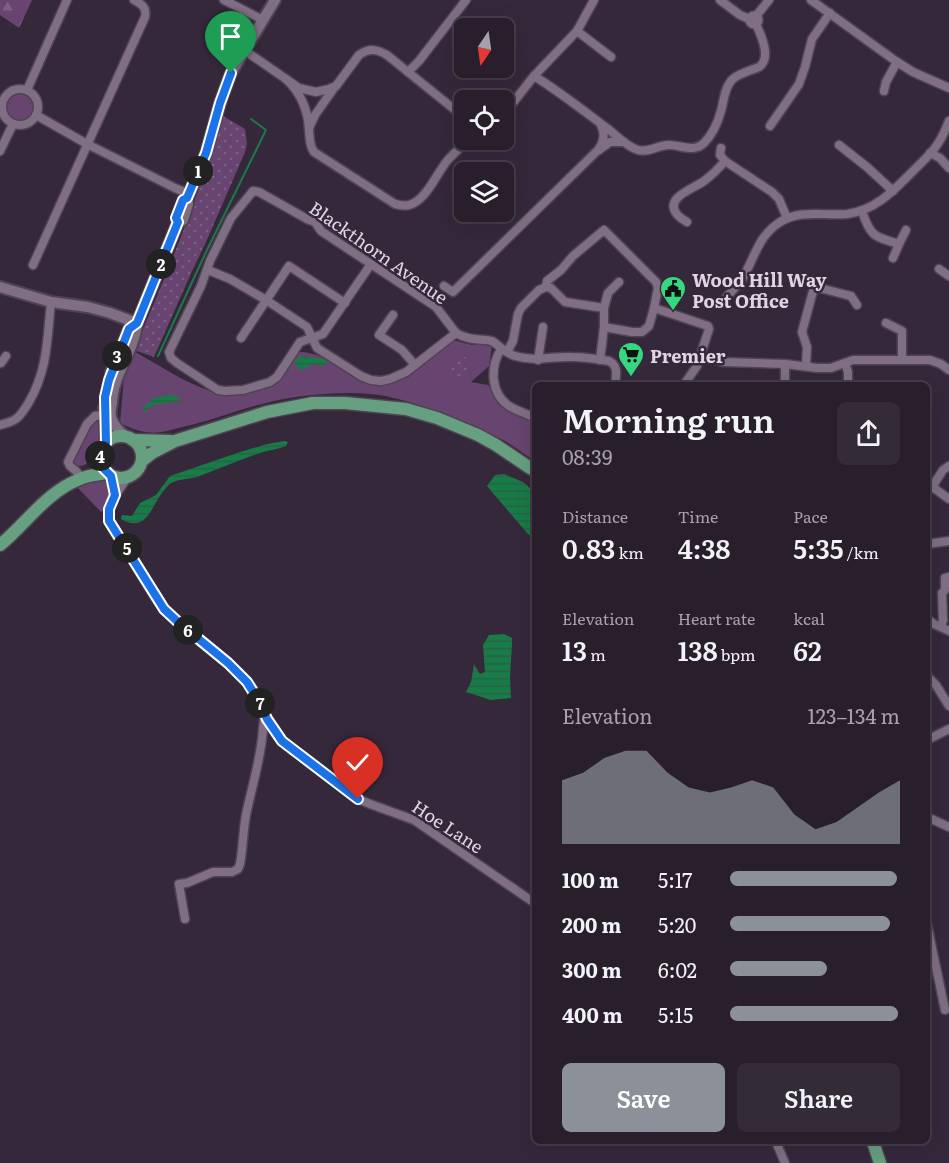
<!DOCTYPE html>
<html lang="en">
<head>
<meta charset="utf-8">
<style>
	body { margin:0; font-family:Literata,serif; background:#342b38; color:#f1f3f6; height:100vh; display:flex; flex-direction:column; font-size:22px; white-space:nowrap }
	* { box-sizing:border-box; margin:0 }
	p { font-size:20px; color:#a5a2a9 }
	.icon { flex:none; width:33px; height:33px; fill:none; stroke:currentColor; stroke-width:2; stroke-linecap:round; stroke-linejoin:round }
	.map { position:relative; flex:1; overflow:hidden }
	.drawer { position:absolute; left:532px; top:382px; width:398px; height:762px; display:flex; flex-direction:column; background:#281e2c; border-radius:9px; box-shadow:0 6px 24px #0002,0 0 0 2px #443c48 }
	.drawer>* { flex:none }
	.needle { width:39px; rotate:193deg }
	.fabs { position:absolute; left:454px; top:18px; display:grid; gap:12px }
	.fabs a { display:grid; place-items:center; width:60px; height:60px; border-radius:9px; background:#281e2c; box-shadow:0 6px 24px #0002,0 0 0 2px #443c48; font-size:30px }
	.pin { position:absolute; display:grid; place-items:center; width:51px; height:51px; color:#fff; margin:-62px -26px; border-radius:50% 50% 50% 0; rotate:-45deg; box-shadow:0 0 6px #0007 }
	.pin .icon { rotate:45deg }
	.km { position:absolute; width:30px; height:30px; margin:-15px; border-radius:50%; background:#222; color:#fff; font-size:16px; line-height:30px; text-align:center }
	.round { display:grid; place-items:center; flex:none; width:63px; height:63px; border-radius:9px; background:#342b38 }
	.head { display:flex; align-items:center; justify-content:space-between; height:102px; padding:0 30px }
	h1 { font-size:33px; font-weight:600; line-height:45px }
	.figures { display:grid; grid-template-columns:repeat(3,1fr); gap:9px; height:102px; padding:6px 30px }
	.figures div { display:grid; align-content:center }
	.figures b { font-size:26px; font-weight:600 }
	.figures small { font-size:16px; font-weight:400 }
	.figures p { font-size:16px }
	.chart { height:168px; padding:12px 30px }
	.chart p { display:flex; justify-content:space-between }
	.chart svg { width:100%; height:108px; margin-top:6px; fill:#8c9099; opacity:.7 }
	.cta { display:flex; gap:12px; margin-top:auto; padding:12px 30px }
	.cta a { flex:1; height:69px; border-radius:9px; background:#8c9099; color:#fff; font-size:24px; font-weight:600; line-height:69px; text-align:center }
	.cta a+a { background:#342b38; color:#f1f3f6 }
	ul { padding:0 30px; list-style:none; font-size:20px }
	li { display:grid; grid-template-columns:96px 72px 1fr; align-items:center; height:45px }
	li i { height:15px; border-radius:8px; background:#8c9099 }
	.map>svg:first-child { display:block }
	.grass { fill:#674570 }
	.forest { fill:url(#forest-firs) }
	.park { fill:url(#park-dots) }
	.water { fill:url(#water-rules) }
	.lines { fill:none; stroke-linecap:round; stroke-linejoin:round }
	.stream { stroke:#177c47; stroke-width:2 }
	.street-casing { stroke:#504453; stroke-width:11 }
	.secondary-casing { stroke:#504453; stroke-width:14 }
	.primary-casing { stroke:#504453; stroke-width:15 }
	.street { stroke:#806f84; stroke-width:8 }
	.secondary { stroke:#806f84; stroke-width:10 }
	.primary { stroke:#66a081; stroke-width:12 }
	.route-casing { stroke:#fff; stroke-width:12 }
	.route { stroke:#1a73e8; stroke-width:8 }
	.labels { text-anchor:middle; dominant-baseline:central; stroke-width:5; stroke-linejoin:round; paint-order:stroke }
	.street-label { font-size:18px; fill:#dfd6e2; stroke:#36283b }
	.poi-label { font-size:18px; font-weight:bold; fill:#dfd6e2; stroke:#36283b; text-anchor:start }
</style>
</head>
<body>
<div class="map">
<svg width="949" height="1163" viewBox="0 0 949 1163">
	<defs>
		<pattern id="forest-firs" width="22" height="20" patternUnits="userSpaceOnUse" patternTransform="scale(1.5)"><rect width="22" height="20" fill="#674570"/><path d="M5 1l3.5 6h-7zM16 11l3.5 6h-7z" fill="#7c5f84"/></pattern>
		<pattern id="park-dots" width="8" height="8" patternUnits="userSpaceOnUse" patternTransform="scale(1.5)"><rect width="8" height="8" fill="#674570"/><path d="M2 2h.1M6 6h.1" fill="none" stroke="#7c5f84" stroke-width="1.8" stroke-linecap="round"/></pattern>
		<pattern id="water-rules" width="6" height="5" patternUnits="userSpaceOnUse" patternTransform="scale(1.5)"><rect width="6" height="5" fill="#177c47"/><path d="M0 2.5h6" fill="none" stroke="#2b6146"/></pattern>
	</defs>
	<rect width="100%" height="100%" fill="#36283b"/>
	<g class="grass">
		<circle cx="20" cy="106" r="16"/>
		<path d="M452,340L472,345H492L489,366L471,382L488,385L500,401L523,418L535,422V461C525,455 515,447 505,441C469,423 424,404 385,396C352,390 303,394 270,402C239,409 209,422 178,428C168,431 156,434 146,432C137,431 128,427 120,423L124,377L135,352C171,371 212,405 256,391C261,389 269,388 273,385C284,377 291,362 299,352C338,351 357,403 403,377L407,378Z"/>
		<path d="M95,421L100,423C102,437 96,468 77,466L72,461L89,428Z"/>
		<path d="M89,479C102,479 106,477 112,490L104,510L101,512L75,485Z"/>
	</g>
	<path class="forest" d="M0,0H32L19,28L0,15Z"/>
	<g class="park">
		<path d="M223,116L245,129L247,144L245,152L206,242L192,271L154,357L134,350C167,274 199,196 223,116Z"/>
		<circle cx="460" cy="367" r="11"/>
	</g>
	<g class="water">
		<path d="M303,356C311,358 319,357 326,360L327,363L323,366L314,364L300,370L294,362L297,358Z"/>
		<path d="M169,395H174L182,401L153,405L144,412L142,410L152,399Z"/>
		<path d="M284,441L288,442L286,446C278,449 270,450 263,452C241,459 219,469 197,477C189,479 177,479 170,484C152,498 150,536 121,519L122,515L132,516L140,503L156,495L170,476L237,453L267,444Z"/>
		<path d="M504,474L523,482L531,489L535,496V539L527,533L487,486L495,475Z"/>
		<path d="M504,634L512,638V644L510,677L511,698L491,700L466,692L471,682L474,664L480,674L485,672L483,645L489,635Z"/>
	</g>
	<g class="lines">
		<path class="stream" d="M158,356L206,252L266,130L251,119"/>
		<defs>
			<g id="street">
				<path d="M224,0L263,20"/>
				<path d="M720,0L740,15L749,19"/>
				<path d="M811,0L897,62L913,72L949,88"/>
				<circle cx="754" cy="20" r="4.5"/>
				<path d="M756,16L769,0"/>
				<path d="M577,31L611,57"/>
				<path d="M244,50L299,88L316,92L329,89L336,86L359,55C369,48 377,49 387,55L465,118"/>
				<path d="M408,72L419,61L466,0"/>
				<path d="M534,76C560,92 584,111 608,129C617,136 627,147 638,150C649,153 658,145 669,145C681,145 694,153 704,143C712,135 718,122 721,111C724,101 724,89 731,81C735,76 741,74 746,72C750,70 755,69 759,67C772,58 761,35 756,24"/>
				<path d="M286,79C301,93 308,109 309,130C310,138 309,145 314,152L395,204C399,205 405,206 409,205C426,201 437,173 447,161C453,154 461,148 466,140"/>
				<circle cx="20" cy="107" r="18"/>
				<path d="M27,90L67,0"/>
				<path d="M884,91L886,82L897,62"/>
				<path d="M504,114L534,76L577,31L594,0"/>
				<path d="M36,115L87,144L175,188L189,194"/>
				<path d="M770,126L799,84L805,67L812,39L830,13"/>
				<path d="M309,128L315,115L334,88"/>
				<path d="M839,145L867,167L893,191"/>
				<path d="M721,148L720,155L725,161L772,192L779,199L787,218"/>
				<path d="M599,150L610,142H624"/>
				<path d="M0,151L13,124"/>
				<path d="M930,153L940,158L949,168"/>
				<path d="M862,211C870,236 874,237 899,244"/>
				<path d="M687,222C684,220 678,217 676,213C665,197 695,188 704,181C712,175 719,168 725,161"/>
				<path d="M893,258L899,244L906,230"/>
				<path d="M371,264L323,334L300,342L277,377L270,382L243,390L225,391L218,390L177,363L171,358L169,352L201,286L210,261L231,218L253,191L259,192L307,219L315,222L321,231L436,307L456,333C467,340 479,339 492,341C500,346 505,353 515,356C536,362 552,356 572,357C584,357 597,359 609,361C619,366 616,376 615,386"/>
				<path d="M33,265L145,17C147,8 142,4 134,0"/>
				<path d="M939,269L949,276"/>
				<path d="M208,270L230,279L266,300L307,327L317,348L361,376L371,380L381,381L390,379L406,372L456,333"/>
				<path d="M444,286L453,292L598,150C604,142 605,133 601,125"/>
				<path d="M546,287L547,281L561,270L573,256L604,230L656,282L658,288L654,308L708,326L709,329L697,366L683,386"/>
				<path d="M724,300C730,293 737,286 742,279C755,258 757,237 780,222C801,209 824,216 847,214C877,210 895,189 915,169C922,162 931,154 937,145C942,138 946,129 949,121"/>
				<path d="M604,308L608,293L619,282"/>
				<path d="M393,315L379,335L402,350L415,365"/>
				<path d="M886,323L902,331V359"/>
				<path d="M241,338L289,266L345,303"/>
				<path d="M501,349C490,367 490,393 509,406C517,411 527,414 536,418"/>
				<path d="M507,352L513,341L518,314L521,308L539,290L546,287L551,288L565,302L604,308V327"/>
				<path d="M701,356L723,362L785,364L817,368H831L853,360H930L941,364L949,370"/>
				<path d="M538,360L543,327"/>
				<path d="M600,360L604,327L632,332H642L649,326L654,308"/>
				<path d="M0,362L1,363L6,356"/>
				<path d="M845,363L848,372V386"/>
				<path d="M806,366L807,347L802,332L813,291L815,289L820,288L843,294L851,296L857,305"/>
				<path d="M785,386V364"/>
				<path d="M0,425C6,423 13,422 17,418C22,414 26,407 29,402C48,369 47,339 51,302"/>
				<path d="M77,472L70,466L68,462L87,424L95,416L104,415"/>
				<path d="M111,476L115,495"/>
				<path d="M127,478C118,492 108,502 109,521C131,552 148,595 175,620C202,645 254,673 263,711C265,717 264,723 263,729C261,759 252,786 246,815C243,831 243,848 240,864L238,869L232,872H213L187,883L179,884L185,919"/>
				<path d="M927,483L949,499"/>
				<path d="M932,487L943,470L949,466"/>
				<path d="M927,544L949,541"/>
				<path d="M927,619L934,624L949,631"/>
				<path d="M941,627L943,620L942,593L945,590V578L949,577"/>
				<path d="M927,676L936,685L949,706"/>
				<path d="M265,714L282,741L358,799L370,804L414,820L536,904"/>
				<path d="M927,740L949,729"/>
				<path d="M927,817L949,827"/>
				<path d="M927,924L945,1010"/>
				<path d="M776,1142L785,1163"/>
			</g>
			<g id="secondary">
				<path d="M0,287L51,302L88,307L110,313L137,323"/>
				<path d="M111,372L129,329L137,323"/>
				<path d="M104,408L106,443"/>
				<path d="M125,436C119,431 113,425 111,417C110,413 111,407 112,403C113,373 135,351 137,323L178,222L183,220L188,204L187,199L206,153L220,103L231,73L275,0"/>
			</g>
			<g id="primary">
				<circle cx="121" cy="457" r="21"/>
				<path d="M133,440L171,441"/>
				<path d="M143,460L152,453L175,441L267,412L313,403H345L406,409L437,418L478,435L496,445L530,468L536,471"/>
				<path d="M0,545C27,523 46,492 80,479C88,475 98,475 107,473"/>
				<path d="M873,1142L880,1163"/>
			</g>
		</defs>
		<use href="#street" class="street-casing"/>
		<use href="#secondary" class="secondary-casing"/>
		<use href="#primary" class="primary-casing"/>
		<use href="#street" class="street"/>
		<use href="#secondary" class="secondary"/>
		<use href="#primary" class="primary"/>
	</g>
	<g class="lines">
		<defs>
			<path id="route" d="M231,73L220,103L206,153L187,198L183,200L176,218L178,222L137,323L129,329L109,380L105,397L106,443L101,451V462L103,468L111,476L115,495L109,509V521L164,609L178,622L228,663L247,682L259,701L267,719L282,741L358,799"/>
		</defs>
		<use href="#route" class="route-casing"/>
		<use href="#route" class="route"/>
	</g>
	<defs>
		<symbol id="civic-pin" viewBox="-11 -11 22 30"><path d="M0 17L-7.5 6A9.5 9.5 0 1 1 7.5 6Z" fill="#35d881" stroke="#36283b"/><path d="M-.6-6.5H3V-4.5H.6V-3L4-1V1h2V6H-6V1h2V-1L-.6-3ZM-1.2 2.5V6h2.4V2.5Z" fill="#111"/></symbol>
		<symbol id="supermarket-pin" viewBox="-11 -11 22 30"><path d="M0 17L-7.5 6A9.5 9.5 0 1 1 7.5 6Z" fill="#35d881" stroke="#36283b"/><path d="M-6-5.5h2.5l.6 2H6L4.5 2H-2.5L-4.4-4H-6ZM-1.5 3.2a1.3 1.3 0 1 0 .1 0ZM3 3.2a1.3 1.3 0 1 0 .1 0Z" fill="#111"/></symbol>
	</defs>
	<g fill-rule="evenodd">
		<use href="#civic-pin" x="658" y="274" width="30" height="40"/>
		<use href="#supermarket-pin" x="616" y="340" width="30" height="40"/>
	</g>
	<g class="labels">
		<g class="street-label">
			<text transform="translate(379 252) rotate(35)">Blackthorn Avenue</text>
			<text transform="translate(448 826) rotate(33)">Hoe Lane</text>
		</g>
		<g class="poi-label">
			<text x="692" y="279">Wood Hill Way<tspan x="692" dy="21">Post Office</tspan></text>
			<text x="650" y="355">Premier</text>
		</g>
	</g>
</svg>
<div class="fabs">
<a><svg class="needle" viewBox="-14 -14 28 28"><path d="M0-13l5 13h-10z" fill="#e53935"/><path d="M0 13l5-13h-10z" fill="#a5a2a9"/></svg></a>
<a><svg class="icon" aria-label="locate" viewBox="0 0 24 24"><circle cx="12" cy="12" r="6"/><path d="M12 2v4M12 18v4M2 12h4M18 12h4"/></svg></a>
<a><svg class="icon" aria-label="layers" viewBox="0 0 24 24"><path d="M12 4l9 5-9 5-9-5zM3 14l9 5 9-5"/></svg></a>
</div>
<div class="pin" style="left:231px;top:73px;background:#1e9e55"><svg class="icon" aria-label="arrive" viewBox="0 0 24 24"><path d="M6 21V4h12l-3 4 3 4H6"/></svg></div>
<div class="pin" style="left:358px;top:799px;background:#d93025"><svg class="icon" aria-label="check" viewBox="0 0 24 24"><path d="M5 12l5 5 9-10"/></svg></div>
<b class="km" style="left:198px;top:171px">1</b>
<b class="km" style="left:161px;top:264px">2</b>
<b class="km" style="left:117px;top:356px">3</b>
<b class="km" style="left:100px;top:456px">4</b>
<b class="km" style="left:127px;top:548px">5</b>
<b class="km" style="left:188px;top:630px">6</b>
<b class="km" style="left:260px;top:703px">7</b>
<section class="drawer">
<div class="head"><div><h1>Morning run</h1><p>08:39</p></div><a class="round"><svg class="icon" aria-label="share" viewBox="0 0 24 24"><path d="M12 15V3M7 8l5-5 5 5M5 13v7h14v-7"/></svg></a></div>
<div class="figures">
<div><p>Distance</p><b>0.83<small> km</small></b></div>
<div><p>Time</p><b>4:38</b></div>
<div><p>Pace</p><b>5:35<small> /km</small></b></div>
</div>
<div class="figures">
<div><p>Elevation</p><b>13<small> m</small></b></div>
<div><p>Heart rate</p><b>138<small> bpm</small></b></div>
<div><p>kcal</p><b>62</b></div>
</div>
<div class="chart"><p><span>Elevation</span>123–134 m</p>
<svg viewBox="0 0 160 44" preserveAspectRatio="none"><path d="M0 44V18L10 15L20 9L30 6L40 6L50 15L60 21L70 23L80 21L90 18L100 21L110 32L120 38L130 35L140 29L150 23L160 18V44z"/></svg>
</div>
<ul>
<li><b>100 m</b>5:17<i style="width:98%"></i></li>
<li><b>200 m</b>5:20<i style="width:94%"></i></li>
<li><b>300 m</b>6:02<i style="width:57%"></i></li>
<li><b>400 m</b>5:15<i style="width:99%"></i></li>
</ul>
<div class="cta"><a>Save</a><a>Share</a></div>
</section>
</div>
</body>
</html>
